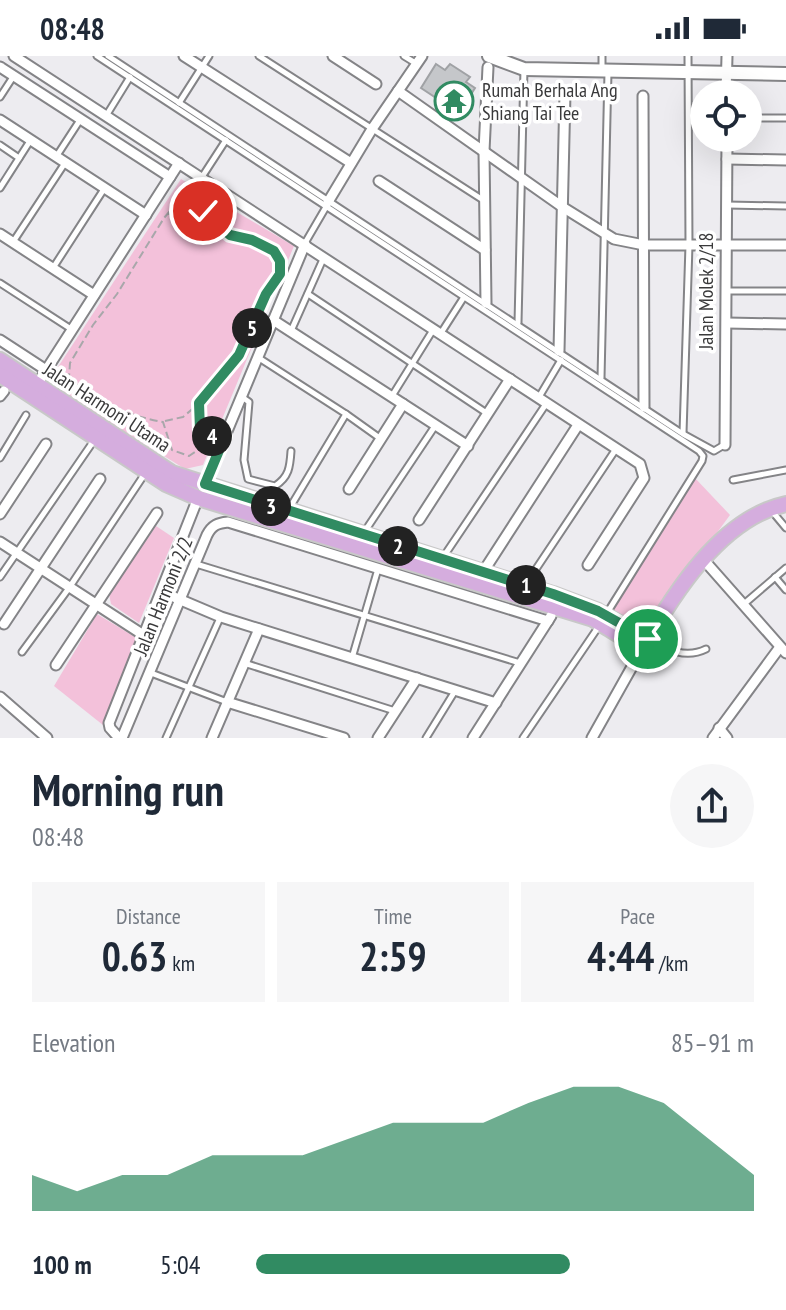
<!DOCTYPE html>
<html lang="en">
<head>
<meta charset="utf-8">
<style>
	body { margin:0; font-family:"PT Sans Narrow",sans-serif; background:#f6f6f7; color:#1f2937; height:100vh; display:flex; flex-direction:column; font-size:30px; white-space:nowrap }
	* { box-sizing:border-box; margin:0 }
	p { font-size:26px; color:#747a83 }
	.icon { flex:none; width:44px; height:44px; fill:none; stroke:currentColor; stroke-width:2; stroke-linecap:round; stroke-linejoin:round }
	.map { position:relative; height:682px; overflow:hidden }
	.side { display:flex; flex-direction:column; background:#fff; flex:1 }
	.side>* { flex:none }
	.buttons { position:absolute; left:690px; top:24px; display:grid; gap:16px }
	.buttons a { display:grid; place-items:center; width:72px; height:72px; border-radius:50%; background:#fff; box-shadow:0 8px 32px #0002; font-size:40px }
	.pin { position:absolute; display:grid; place-items:center; width:68px; height:68px; color:#fff; margin:-34px; border:4px solid #fff; border-radius:50%; box-shadow:0 2px 8px #0007 }
	.km { position:absolute; width:40px; height:40px; margin:-20px; border-radius:50%; background:#222; color:#fff; font-size:22px; line-height:40px; text-align:center }
	.round { display:grid; place-items:center; flex:none; width:84px; height:84px; border-radius:42px; background:#f6f6f7 }
	.headline { display:flex; align-items:center; justify-content:space-between; height:136px; padding:0 32px }
	h1 { font-size:44px; font-weight:800; line-height:60px }
	.figures { display:grid; grid-template-columns:repeat(3,1fr); gap:12px; height:136px; padding:8px 32px }
	.figures div { display:grid; align-content:center; border-radius:0px; background:#f6f6f7; text-align:center }
	.figures b { font-size:40px; font-weight:800 }
	.figures small { font-size:22px; font-weight:400 }
	.figures p { font-size:22px }
	.chart { height:224px; padding:16px 32px }
	.chart p { display:flex; justify-content:space-between }
	.chart svg { width:100%; height:144px; margin-top:8px; fill:#318b62; opacity:.7 }
	ul { padding:0 32px; list-style:none; font-size:26px }
	li { display:grid; grid-template-columns:128px 96px 1fr; align-items:center; height:60px }
	li i { height:20px; border-radius:10px; background:#318b62 }
	.status { display:flex; justify-content:space-between; align-items:center; height:56px; padding:0 40px; background:#fff; direction:ltr }
	.status svg { height:22px; fill:currentColor }
	.map>svg:first-child { display:block }
	.green { fill:#f3c1da }
	.building { fill:#c5c7ca; stroke:#a0a2a5; stroke-width:2 }
	.lines { fill:none; stroke-linecap:round; stroke-linejoin:round }
	.service-casing { stroke:#848487; stroke-width:9 }
	.minor-casing { stroke:#848487; stroke-width:13 }
	.tertiary-casing { stroke:#848487; stroke-width:16 }
	.primary-casing { stroke:#c8c8c8; stroke-width:18 }
	.path { stroke:#a8a7aa; stroke-width:2; stroke-dasharray:8 4; stroke-linecap:butt }
	.service { stroke:#fff; stroke-width:5 }
	.minor { stroke:#fff; stroke-width:9 }
	.tertiary { stroke:#fff; stroke-width:12 }
	.primary { stroke:#d5adde; stroke-width:14 }
	.route-casing { stroke:#fff; stroke-width:16 }
	.route { stroke:#318b62; stroke-width:10 }
	.labels { text-anchor:middle; dominant-baseline:central; stroke-width:7; stroke-linejoin:round; paint-order:stroke }
	.poi-label { font-size:20px; fill:#3a3a3b; stroke:#fff; text-anchor:start }
	.street-label { font-size:20px; fill:#3a3a3b; stroke:#fff }
</style>
</head>
<body>
<div class="status"><b>08:48</b><svg viewBox="0 0 49 12"><path d="M0 12V9h3v3zM5 12V6h3v6zM10 12V3h3v9zM15 12V0h3v12zM26 1h20v11H26zM47 4h2v5h-2z"/></svg></div>
<div class="map">
<svg width="786" height="682" viewBox="0 0 786 682">
	<rect width="100%" height="100%" fill="#edecf0"/>
	<g class="green">
		<path d="M181,123L294,190L203,409L185,413L57,334L56,314Z"/>
		<path d="M694,421L730,459L647,572L612,553Z"/>
		<path d="M156,470L174,482L139,567L111,548L109,538Z"/>
		<path d="M97,558L140,584L103,669L54,630Z"/>
	</g>
	<path class="building" d="M436,8L445,14L450,8L470,21L466,26L475,32L459,57L421,32Z"/>
	<g class="lines">
		<defs>
			<g id="service">
				<path d="M97,0L699,395L703,400L702,405L607,557"/>
				<path d="M108,0L683,378L714,395L724,389"/>
				<path d="M259,0L483,144"/>
				<path d="M404,0L417,8"/>
				<path d="M602,14V0"/>
				<path d="M0,41L13,21"/>
				<path d="M179,47L209,0"/>
				<path d="M106,60L130,21"/>
				<path d="M748,62H786"/>
				<path d="M0,89L19,102"/>
				<path d="M56,101L80,64"/>
				<path d="M202,121L226,84"/>
				<path d="M0,132L30,85"/>
				<path d="M727,149L786,150"/>
				<path d="M13,186L65,107"/>
				<path d="M305,187L326,151"/>
				<path d="M53,212L104,133"/>
				<path d="M0,227L71,273"/>
				<path d="M727,235H786"/>
				<path d="M308,238L488,358"/>
				<path d="M518,267L524,13"/>
				<path d="M291,275L324,201"/>
				<path d="M441,277L464,241"/>
				<path d="M259,302L346,358L381,383"/>
				<path d="M601,322L608,16"/>
				<path d="M392,340L433,274"/>
				<path d="M242,341L249,346L244,404L248,423L275,430C289,421 290,411 291,395"/>
				<path d="M539,341L561,304"/>
				<path d="M683,377L689,189L688,0"/>
				<path d="M0,402L26,359"/>
				<path d="M733,424L786,414"/>
				<path d="M289,453L346,358"/>
				<path d="M771,454L786,472"/>
				<path d="M365,475L435,370"/>
				<path d="M444,500L546,348"/>
				<path d="M196,508L520,607"/>
				<path d="M0,521L95,383"/>
				<path d="M775,521L786,534"/>
				<path d="M526,528L616,393"/>
				<path d="M744,548L786,512"/>
				<path d="M649,583C667,594 686,603 706,593"/>
				<path d="M22,596L69,532L146,416"/>
				<path d="M352,602L378,513"/>
				<path d="M244,607L395,655"/>
				<path d="M151,617L227,646"/>
				<path d="M166,682L220,562"/>
				<path d="M426,682L455,635"/>
				<path d="M523,682L599,570"/>
			</g>
			<g id="minor">
				<path d="M14,0L640,408L644,422L588,509"/>
				<path d="M184,0L351,107"/>
				<path d="M333,0L376,28"/>
				<path d="M0,11L170,121"/>
				<path d="M398,35L564,152L614,183L644,189H786"/>
				<path d="M726,38L727,0"/>
				<path d="M643,40L644,351"/>
				<path d="M0,64L146,159"/>
				<path d="M727,103L786,104"/>
				<path d="M379,125L485,194"/>
				<path d="M328,146L372,73L422,0"/>
				<path d="M0,178L94,239"/>
				<path d="M486,247L484,95L488,11"/>
				<path d="M273,264L468,390"/>
				<path d="M727,267L786,268"/>
				<path d="M0,284L46,314"/>
				<path d="M559,295L565,37"/>
				<path d="M36,330L179,107"/>
				<path d="M0,340L4,335"/>
				<path d="M725,389L727,82"/>
				<path d="M205,428L305,188"/>
				<path d="M349,433L403,348"/>
				<path d="M0,458L46,388"/>
				<path d="M419,464L510,323"/>
				<path d="M0,486L145,580"/>
				<path d="M703,503L786,597"/>
				<path d="M483,516L578,369"/>
				<path d="M162,536L221,561L496,647"/>
				<path d="M4,568L100,423"/>
				<path d="M56,609L157,457"/>
				<path d="M0,641L47,682"/>
				<path d="M227,646L344,682"/>
				<path d="M719,672L727,682"/>
				<path d="M119,682L110,672L109,667L198,442"/>
				<path d="M122,682L207,479C212,469 218,467 228,466L548,565"/>
				<path d="M212,682L259,573"/>
				<path d="M378,682L417,622"/>
				<path d="M473,682L551,560"/>
				<path d="M592,682L642,593"/>
				<path d="M713,682L780,591"/>
			</g>
			<path id="tertiary" d="M489,0L524,13L786,18"/>
			<g id="primary">
				<path d="M0,304L172,417L553,538L598,555L648,583"/>
				<path d="M0,319L166,428L198,442L593,563L642,593C673,538 721,462 786,448"/>
			</g>
		</defs>
		<use href="#service" class="service-casing"/>
		<use href="#minor" class="minor-casing"/>
		<use href="#tertiary" class="tertiary-casing"/>
		<use href="#primary" class="primary-casing"/>
		<g class="path">
			<path d="M168,158L201,155"/>
			<path d="M165,365L183,361L197,349"/>
			<path d="M200,374L198,394L189,400L172,394L163,366C130,360 91,346 69,321L70,307L93,269L117,238L164,162L175,149L186,144L193,146L230,179L252,184L274,195L280,205V218L266,238L239,299L199,347L200,374L208,379L216,380"/>
		</g>
		<use href="#service" class="service"/>
		<use href="#minor" class="minor"/>
		<use href="#tertiary" class="tertiary"/>
		<use href="#primary" class="primary"/>
	</g>
	<g class="lines">
		<defs>
			<path id="route" d="M203,155L230,179L252,184L274,195L280,205V218L266,238L239,299L199,347L200,374L208,379L225,380L205,428L553,538L598,555L648,583"/>
		</defs>
		<use href="#route" class="route-casing"/>
		<use href="#route" class="route"/>
	</g>
	<defs>
		<symbol id="temple-ring" viewBox="-11 -11 22 22"><circle r="9.5" fill="#fff" stroke="#318b62" stroke-width="1.5"/><path d="M0-6L5-2H3V0L6.5 2.5H4V6H1.5V3h-3V6H-4V2.5H-6.5L-3 0V-2H-5Z" fill="#318b62"/></symbol>
	</defs>
	<g fill-rule="evenodd">
		<use href="#temple-ring" x="432" y="23" width="44" height="44"/>
	</g>
	<g class="labels">
		<g class="poi-label">
			<text x="482" y="34">Rumah Berhala Ang<tspan x="482" dy="23">Shiang Tai Tee</tspan></text>
		</g>
		<g class="street-label">
			<text transform="translate(706 235) rotate(-90)">Jalan Molek 2/18</text>
			<text transform="translate(107 351) rotate(33)">Jalan Harmoni Utama</text>
			<text transform="translate(163 540) rotate(-68)">Jalan Harmoni 2/2</text>
		</g>
	</g>
</svg>
<div class="buttons">
<a><svg class="icon" aria-label="locate" viewBox="0 0 24 24"><circle cx="12" cy="12" r="6"/><path d="M12 2v4M12 18v4M2 12h4M18 12h4"/></svg></a>
</div>
<div class="pin" style="left:648px;top:583px;background:#1e9e55"><svg class="icon" aria-label="arrive" viewBox="0 0 24 24"><path d="M6 21V4h12l-3 4 3 4H6"/></svg></div>
<div class="pin" style="left:203px;top:155px;background:#d93025"><svg class="icon" aria-label="check" viewBox="0 0 24 24"><path d="M5 12l5 5 9-10"/></svg></div>
<b class="km" style="left:526px;top:529px">1</b>
<b class="km" style="left:398px;top:490px">2</b>
<b class="km" style="left:271px;top:450px">3</b>
<b class="km" style="left:212px;top:380px">4</b>
<b class="km" style="left:252px;top:272px">5</b>
</div>
<section class="side">
<div class="headline"><div><h1>Morning run</h1><p>08:48</p></div><a class="round"><svg class="icon" aria-label="share" viewBox="0 0 24 24"><path d="M12 15V3M7 8l5-5 5 5M5 13v7h14v-7"/></svg></a></div>
<div class="figures">
<div><p>Distance</p><b>0.63<small> km</small></b></div>
<div><p>Time</p><b>2:59</b></div>
<div><p>Pace</p><b>4:44<small> /km</small></b></div>
</div>
<div class="chart"><p><span>Elevation</span>85–91 m</p>
<svg viewBox="0 0 160 44" preserveAspectRatio="none"><path d="M0 44V33L10 38L20 33L30 33L40 27L50 27L60 27L70 22L80 17L90 17L100 17L110 11L120 6L130 6L140 11L150 22L160 33V44z"/></svg>
</div>
<ul>
<li><b>100 m</b>5:04<i style="width:63%"></i></li>
</ul>
</section>
</body>
</html>
